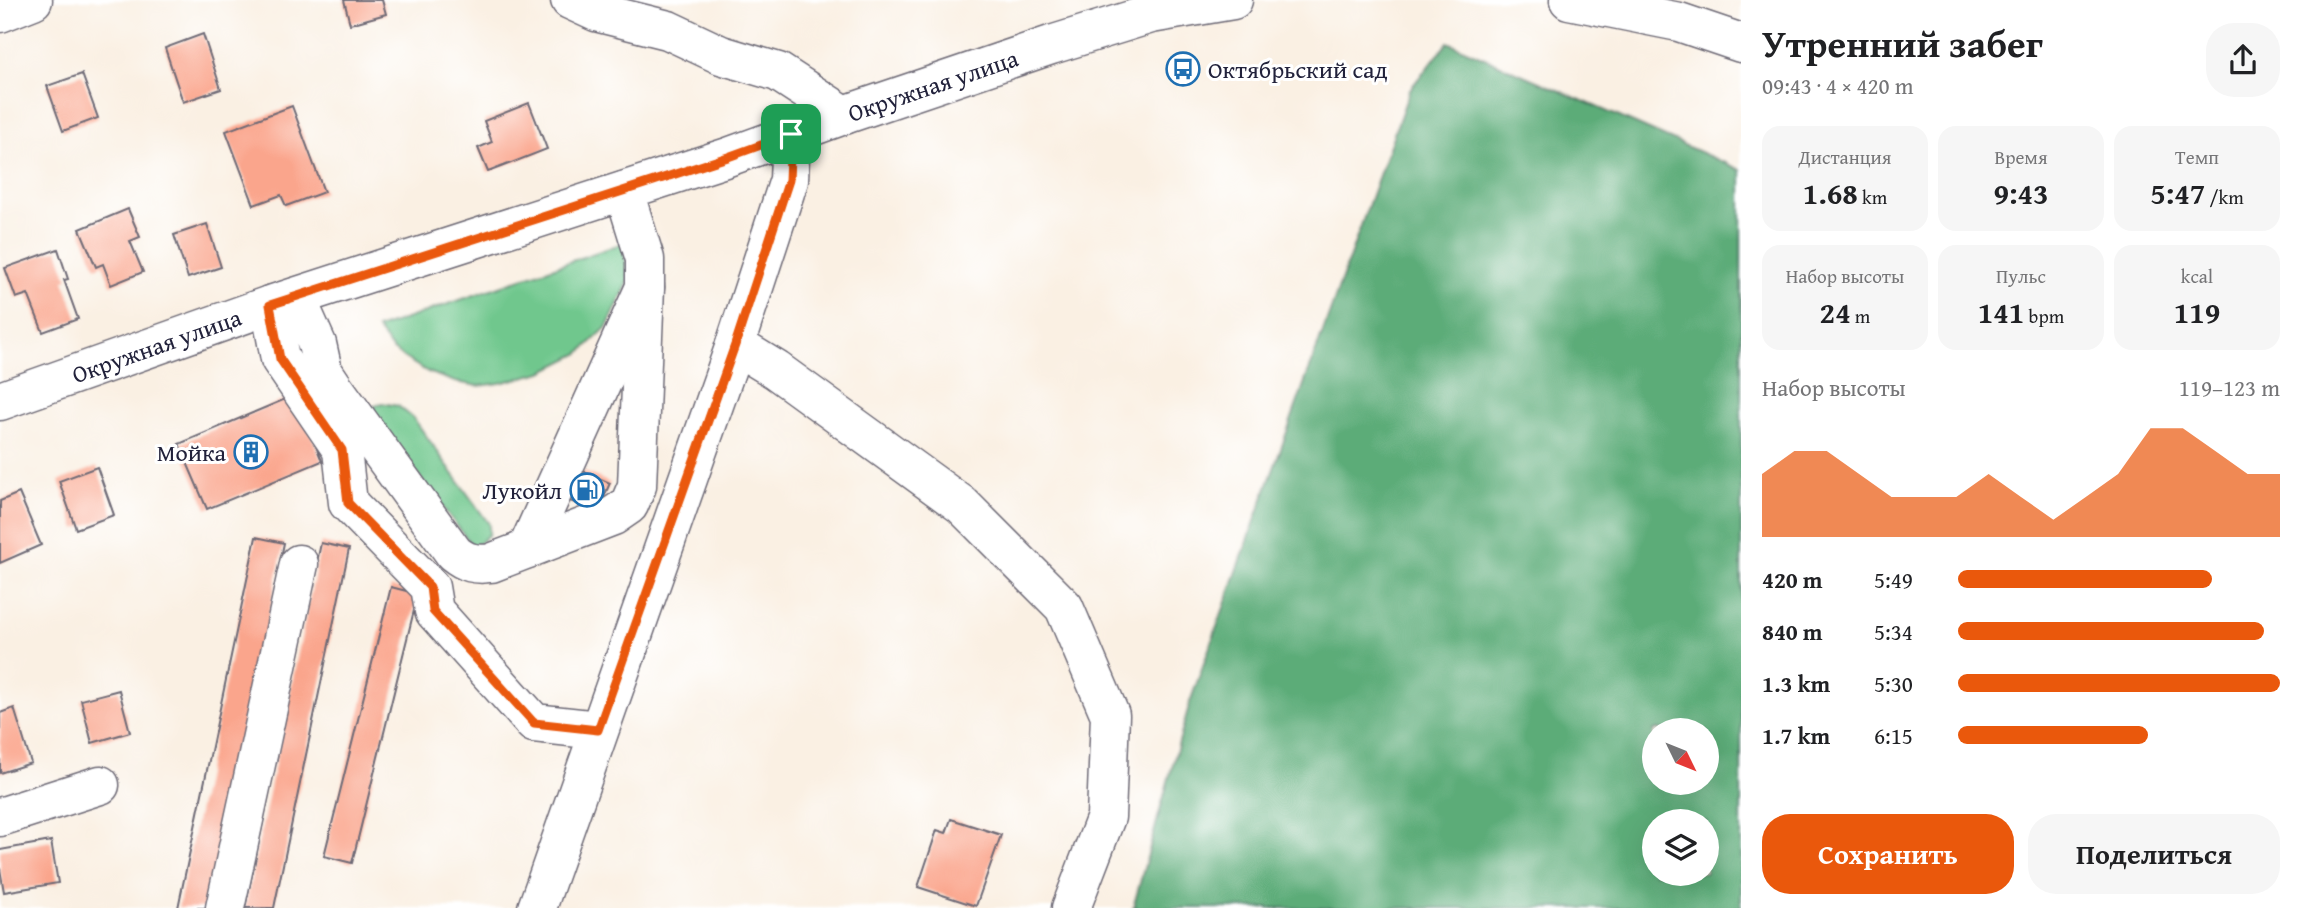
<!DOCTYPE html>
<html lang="ru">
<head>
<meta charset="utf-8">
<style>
	body { margin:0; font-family:"Gentium Book Plus",serif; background:#f6f6f6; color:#202124; height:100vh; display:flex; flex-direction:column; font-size:26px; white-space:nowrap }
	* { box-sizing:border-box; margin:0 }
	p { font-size:23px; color:#757577 }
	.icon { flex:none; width:38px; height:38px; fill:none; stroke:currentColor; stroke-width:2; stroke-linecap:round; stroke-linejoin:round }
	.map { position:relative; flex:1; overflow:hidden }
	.side { display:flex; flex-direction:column; background:#fff; width:560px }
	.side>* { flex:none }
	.needle { width:46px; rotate:133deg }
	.fabs { position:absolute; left:1642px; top:718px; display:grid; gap:14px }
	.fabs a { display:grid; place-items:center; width:77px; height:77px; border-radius:50%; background:#fff; box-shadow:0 7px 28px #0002; font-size:35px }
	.pin { position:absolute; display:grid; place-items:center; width:60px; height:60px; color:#fff; margin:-30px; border-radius:14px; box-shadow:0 4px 10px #0006 }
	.round { display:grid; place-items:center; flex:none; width:74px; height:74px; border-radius:28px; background:#f6f6f6 }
	.headline { display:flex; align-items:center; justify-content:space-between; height:119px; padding:0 21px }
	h1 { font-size:38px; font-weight:700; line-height:52px }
	.figures { display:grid; grid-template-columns:repeat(3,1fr); gap:10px; height:119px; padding:7px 21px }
	.figures div { display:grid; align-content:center; border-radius:18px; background:#f6f6f6; text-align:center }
	.figures b { font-size:30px; font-weight:700 }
	.figures small { font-size:19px; font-weight:400 }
	.figures p { font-size:19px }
	.chart { height:196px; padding:14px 21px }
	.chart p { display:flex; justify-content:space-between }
	.chart svg { width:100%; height:126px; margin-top:7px; fill:#ea580c; opacity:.7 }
	.cta { display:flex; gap:14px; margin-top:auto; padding:14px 21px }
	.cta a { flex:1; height:80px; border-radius:28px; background:#ea580c; color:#fff; font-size:28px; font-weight:700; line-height:80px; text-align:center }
	.cta a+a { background:#f6f6f6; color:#202124 }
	ul { padding:0 21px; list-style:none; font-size:23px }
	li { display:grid; grid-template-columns:112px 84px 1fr; align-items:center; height:52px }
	li i { height:18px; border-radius:9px; background:#ea580c }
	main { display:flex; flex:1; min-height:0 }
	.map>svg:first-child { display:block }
	.green { fill:#70c78d; stroke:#497464; stroke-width:2 }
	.forest { fill:#5cac78; stroke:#3f675a; stroke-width:2; fill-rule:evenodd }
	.building { fill:#faa58c }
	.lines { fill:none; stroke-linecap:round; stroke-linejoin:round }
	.minor-casing { stroke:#6e6a76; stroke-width:41 }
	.major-casing { stroke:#6e6a76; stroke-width:41 }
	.minor { stroke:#fff; stroke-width:38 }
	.major { stroke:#fff; stroke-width:38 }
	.route-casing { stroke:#fff; stroke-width:14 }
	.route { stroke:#ea580c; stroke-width:9 }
	.labels { text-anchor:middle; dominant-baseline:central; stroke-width:6; stroke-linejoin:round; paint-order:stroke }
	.poi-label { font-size:24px; fill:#22223b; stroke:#fff; text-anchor:end }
	.street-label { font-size:24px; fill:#22223b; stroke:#fff }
</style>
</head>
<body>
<main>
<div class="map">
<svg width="1741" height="908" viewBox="0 0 1741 908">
	<rect width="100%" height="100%" fill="#fff"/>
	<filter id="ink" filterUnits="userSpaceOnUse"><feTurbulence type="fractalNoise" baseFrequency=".0143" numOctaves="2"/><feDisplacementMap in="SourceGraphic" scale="14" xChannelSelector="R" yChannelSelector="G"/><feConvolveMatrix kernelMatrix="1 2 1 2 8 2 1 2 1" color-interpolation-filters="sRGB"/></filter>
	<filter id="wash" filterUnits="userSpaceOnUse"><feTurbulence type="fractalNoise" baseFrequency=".00686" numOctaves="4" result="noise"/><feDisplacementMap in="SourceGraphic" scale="28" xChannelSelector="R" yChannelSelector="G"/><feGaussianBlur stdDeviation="1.57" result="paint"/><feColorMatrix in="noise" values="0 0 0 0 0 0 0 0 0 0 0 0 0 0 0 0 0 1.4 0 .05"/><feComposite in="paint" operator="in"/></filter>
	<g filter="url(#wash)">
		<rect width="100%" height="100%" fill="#faf0e3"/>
		<g class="green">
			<path d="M623,243L629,281L607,327L580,353L542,372L500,383L479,386L455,382L428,372L406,359L392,349L377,329Z"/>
			<path d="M382,403L398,406L414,419L489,524V534L474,548L370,413L375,406Z"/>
		</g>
		<path class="forest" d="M1448,42L1741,170V908H1133L1190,702L1410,89ZM1654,730H1706V782H1654ZM1654,821H1706V873H1654Z"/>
		<g id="blocks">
			<g class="building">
				<path d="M344,0H382L386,14L350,24Z"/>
				<path d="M203,34L221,89L183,102L165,48Z"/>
				<path d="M82,74L98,118L63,131L47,86Z"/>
				<path d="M529,103L547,149L488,172L478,148L492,142L484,121Z"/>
				<path d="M292,106L324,192L286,206L281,195L254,205L226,131Z"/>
				<path d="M128,209L140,237L130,241L143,272L111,285L103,264L96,267L80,229Z"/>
				<path d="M207,224L221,267L188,278L174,235Z"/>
				<path d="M58,249L68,279L64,280L78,319L43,332L28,294L16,298L5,268Z"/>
				<path d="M295,395L322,461L207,509L179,444Z"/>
				<path d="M97,467L114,515L76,529L59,481Z"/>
				<path d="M583,471L610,483L597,513L570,501Z"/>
				<path d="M19,493L41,545L0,563V501Z"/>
				<path d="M256,537L284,543L208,908H178Z"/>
				<path d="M321,543L349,549L274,908H245Z"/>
				<path d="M391,587L418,594L352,863L324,856Z"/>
				<path d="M119,690L130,732L92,743L81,700Z"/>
				<path d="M14,708L31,763L0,773V713Z"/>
				<path d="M951,819L1001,835L976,906L918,887L937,830L946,833Z"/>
				<path d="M51,841L58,883L4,892L0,869V850Z"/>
			</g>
		</g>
	</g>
	<g filter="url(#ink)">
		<use href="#blocks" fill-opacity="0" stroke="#6e6a76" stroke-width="2"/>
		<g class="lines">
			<defs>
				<g id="minor">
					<path d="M570,0L596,12L668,30L721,55L778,72L844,115"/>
					<path d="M0,13L33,0"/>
					<path d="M296,297L317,344L323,371L335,389L454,553C466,563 475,565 491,563L613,516L629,505L637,486L645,287"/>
					<path d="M270,305L280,359L342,450L348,503L430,587L434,611L534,723L598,730"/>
					<path d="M735,345L776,370L962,505L1064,607L1110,715L1106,817L1071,908"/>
					<path d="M527,549L645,287V259L624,191"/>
					<path d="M0,817L100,785"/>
					<path d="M225,908L299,564"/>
					<path d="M537,908L735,345L789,180L791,134"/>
				</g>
				<g id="major">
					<path d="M1569,0L1679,22L1741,43"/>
					<path id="s1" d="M0,401L270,305L728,157L844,115L1051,45L1151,14L1233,0"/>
				</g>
			</defs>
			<use href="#minor" class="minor-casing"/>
			<use href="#major" class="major-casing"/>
			<use href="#minor" class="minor"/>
			<use href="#major" class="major"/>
		</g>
	</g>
	<g class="lines" filter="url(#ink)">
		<defs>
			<path id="route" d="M791,134L789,180L735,345L598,730L534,723L433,611L430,587L348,503L342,450L280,359L270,305L728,157Z"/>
		</defs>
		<use href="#route" class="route-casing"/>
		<use href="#route" class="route"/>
	</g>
	<defs>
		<symbol id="bus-ring" viewBox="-11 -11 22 22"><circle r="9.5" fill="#fff" stroke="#1f6fb2" stroke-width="1.5"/><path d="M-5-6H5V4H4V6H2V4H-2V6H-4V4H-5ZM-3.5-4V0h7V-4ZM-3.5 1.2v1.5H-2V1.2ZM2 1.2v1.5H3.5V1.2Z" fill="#1f6fb2"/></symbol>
		<symbol id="building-ring" viewBox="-11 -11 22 22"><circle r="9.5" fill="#fff" stroke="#1f6fb2" stroke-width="1.5"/><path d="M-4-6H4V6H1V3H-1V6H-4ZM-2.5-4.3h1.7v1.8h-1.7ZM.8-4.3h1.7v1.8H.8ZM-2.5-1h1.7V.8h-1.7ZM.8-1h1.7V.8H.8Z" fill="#1f6fb2"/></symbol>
		<symbol id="fuel-ring" viewBox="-11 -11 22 22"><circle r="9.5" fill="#fff" stroke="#1f6fb2" stroke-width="1.5"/><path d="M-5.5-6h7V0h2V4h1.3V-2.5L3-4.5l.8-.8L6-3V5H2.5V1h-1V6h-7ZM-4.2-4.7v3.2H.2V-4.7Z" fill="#1f6fb2"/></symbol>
	</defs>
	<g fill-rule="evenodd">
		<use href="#bus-ring" x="1164" y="50" width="38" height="38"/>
		<use href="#building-ring" x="232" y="433" width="38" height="38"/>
		<use href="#fuel-ring" x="568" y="471" width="38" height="38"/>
	</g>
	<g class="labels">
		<g class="poi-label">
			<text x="1208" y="69" text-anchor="start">Октябрьский сад</text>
			<text x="226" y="452">Мойка</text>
			<text x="562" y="490">Лукойл</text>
		</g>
		<g class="street-label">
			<text stroke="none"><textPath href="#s1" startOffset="985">Окружная улица</textPath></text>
			<text stroke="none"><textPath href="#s1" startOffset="166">Окружная улица</textPath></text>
		</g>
	</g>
</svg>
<div class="fabs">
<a><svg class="needle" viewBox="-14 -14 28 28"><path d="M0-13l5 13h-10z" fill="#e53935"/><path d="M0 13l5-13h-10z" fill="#757577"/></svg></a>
<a><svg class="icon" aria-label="layers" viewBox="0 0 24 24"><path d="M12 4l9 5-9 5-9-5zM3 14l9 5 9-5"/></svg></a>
</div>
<div class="pin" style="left:791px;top:134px;background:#1e9e55"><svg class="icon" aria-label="arrive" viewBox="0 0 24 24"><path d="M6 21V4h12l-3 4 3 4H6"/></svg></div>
</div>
<section class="side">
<div class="headline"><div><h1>Утренний забег</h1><p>09:43 · 4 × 420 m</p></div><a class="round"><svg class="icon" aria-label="share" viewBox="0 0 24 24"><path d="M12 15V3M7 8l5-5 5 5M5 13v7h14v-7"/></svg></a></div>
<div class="figures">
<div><p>Дистанция</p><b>1.68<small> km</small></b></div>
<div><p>Время</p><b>9:43</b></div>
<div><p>Темп</p><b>5:47<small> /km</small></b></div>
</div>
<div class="figures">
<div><p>Набор высоты</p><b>24<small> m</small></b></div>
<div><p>Пульс</p><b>141<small> bpm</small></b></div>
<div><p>kcal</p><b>119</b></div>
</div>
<div class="chart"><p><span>Набор высоты</span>119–123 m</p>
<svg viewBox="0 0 160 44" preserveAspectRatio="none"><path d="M0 44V22L10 14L20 14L30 22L40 30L50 30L60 30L70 22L80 30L90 38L100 30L110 22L120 6L130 6L140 14L150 22L160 22V44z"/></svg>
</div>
<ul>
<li><b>420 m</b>5:49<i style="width:79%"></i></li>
<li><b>840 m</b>5:34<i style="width:95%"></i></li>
<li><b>1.3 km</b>5:30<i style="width:100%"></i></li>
<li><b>1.7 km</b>6:15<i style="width:59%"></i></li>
</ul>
<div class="cta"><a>Сохранить</a><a>Поделиться</a></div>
</section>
</main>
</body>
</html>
